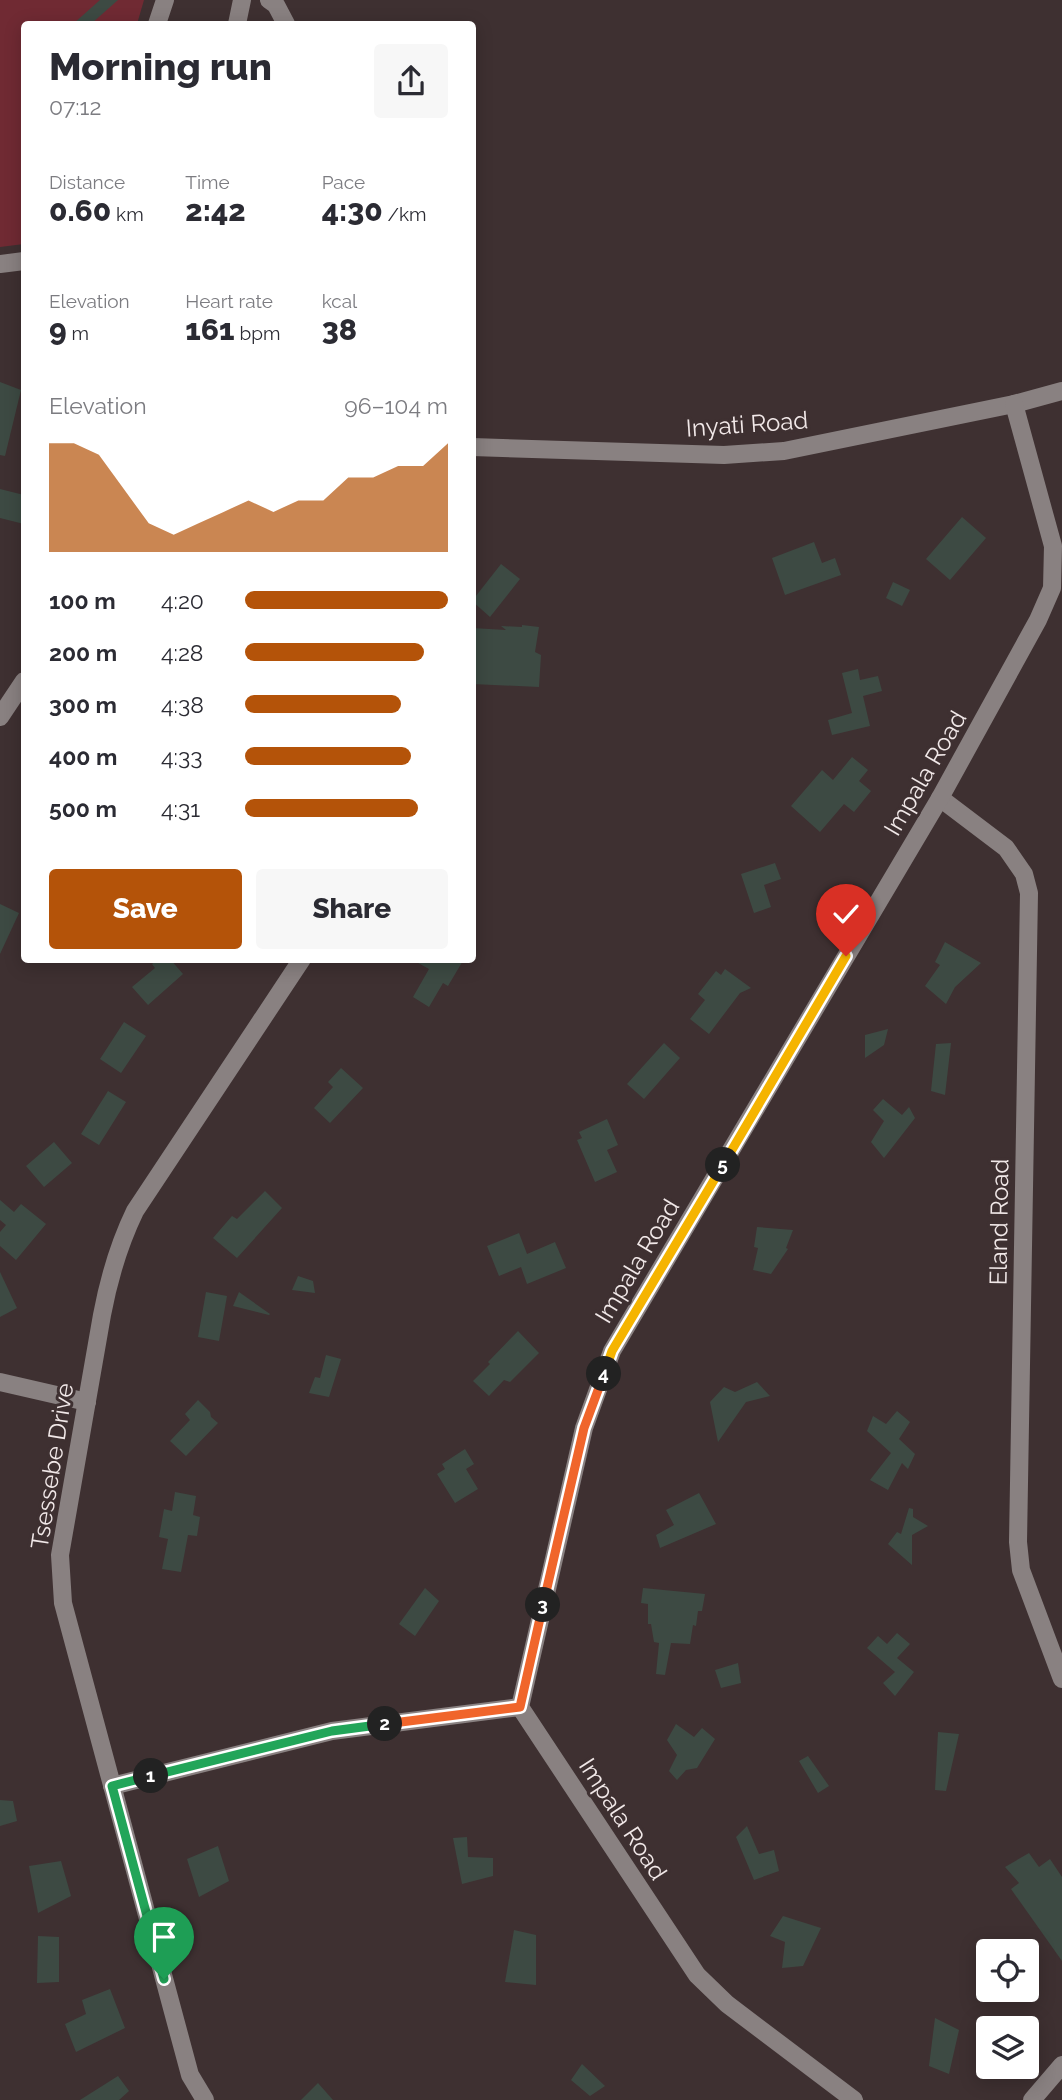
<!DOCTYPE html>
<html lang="en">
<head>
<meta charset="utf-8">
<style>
	body { margin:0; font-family:Raleway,sans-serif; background:#f7f7f7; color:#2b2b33; height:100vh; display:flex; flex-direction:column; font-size:26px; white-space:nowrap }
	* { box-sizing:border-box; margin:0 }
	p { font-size:23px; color:#7c7c81 }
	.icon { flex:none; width:38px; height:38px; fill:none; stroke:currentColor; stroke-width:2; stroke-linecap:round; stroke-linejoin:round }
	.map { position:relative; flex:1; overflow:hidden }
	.drawer { position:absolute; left:21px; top:21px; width:455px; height:942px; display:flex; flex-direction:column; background:#fff; border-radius:7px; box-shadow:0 4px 18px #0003 }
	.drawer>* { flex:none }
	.fabs { position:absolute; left:976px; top:1939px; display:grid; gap:14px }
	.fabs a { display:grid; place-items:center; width:63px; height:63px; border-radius:7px; background:#fff; box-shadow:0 4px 18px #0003; font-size:35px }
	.pin { position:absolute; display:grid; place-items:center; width:60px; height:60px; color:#fff; margin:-72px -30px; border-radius:50% 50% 50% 0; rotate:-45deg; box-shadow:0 0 7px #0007 }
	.pin .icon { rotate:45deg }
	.km { position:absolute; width:35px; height:35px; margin:-18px; border-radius:50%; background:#222; color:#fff; font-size:19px; line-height:35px; text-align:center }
	.round { display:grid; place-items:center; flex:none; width:74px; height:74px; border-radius:7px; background:#f7f7f7 }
	.summary { display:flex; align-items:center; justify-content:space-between; height:119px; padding:0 28px }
	h1 { font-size:38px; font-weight:800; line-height:52px }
	.metrics { display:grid; grid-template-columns:repeat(3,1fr); gap:10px; height:119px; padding:7px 28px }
	.metrics div { display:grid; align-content:center }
	.metrics b { font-size:30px; font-weight:800 }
	.metrics small { font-size:19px; font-weight:400 }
	.metrics p { font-size:19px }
	.chart { height:196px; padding:14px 28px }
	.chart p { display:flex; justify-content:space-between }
	.chart svg { width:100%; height:126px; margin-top:7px; fill:#b45309; opacity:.7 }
	.button { display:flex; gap:14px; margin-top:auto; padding:14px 28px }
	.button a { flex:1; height:80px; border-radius:7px; background:#b45309; color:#fff; font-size:28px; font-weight:800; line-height:80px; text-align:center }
	.button a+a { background:#f7f7f7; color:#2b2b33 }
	ul { padding:0 28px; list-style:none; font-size:23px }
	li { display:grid; grid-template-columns:112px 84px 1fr; align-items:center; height:52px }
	li i { height:18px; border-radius:9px; background:#b45309 }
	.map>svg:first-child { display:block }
	.green { fill:#702a33 }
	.building { fill:#3d4a43 }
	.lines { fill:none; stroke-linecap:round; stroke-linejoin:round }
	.minor { stroke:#898181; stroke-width:18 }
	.split-1-casing { stroke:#fff; stroke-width:14 }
	.split-2-casing { stroke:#fff; stroke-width:14 }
	.split-3-casing { stroke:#fff; stroke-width:14 }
	.split-4-casing { stroke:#fff; stroke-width:14 }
	.split-5-casing { stroke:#fff; stroke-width:14 }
	.split-6-casing { stroke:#fff; stroke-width:14 }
	.split-1 { stroke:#22a559; stroke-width:9 }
	.split-2 { stroke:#22a559; stroke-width:9 }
	.split-3 { stroke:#f0652b; stroke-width:9 }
	.split-4 { stroke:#f0652b; stroke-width:9 }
	.split-5 { stroke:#f5b400; stroke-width:9 }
	.split-6 { stroke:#f5b400; stroke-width:9 }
	.labels { text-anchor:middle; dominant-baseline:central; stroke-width:6; stroke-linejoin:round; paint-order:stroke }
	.street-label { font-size:24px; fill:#f1e8e8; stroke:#3e3031 }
</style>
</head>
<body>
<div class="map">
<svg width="1062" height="2100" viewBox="0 0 1062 2100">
	<rect width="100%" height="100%" fill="#3e3031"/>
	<path class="green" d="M0,0H144L137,24H24V244L0,247Z"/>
	<g class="building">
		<path d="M100,0H118L91,24H73Z"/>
		<path d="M0,382L21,390L5,456L0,455Z"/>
		<path d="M0,489L24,495V524L0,518Z"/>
		<path d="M962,517L986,538L950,580L926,559Z"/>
		<path d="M814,542L822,563L835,558L841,575L785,595L772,558Z"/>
		<path d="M501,564L520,579L490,617L472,601Z"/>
		<path d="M893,582L910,590L902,606L886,598Z"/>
		<path d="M522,625L539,627L535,652L541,655L539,687L472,684V628L506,630L501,626L522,627Z"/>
		<path d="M858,669L860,680L878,676L882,691L863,696L870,726L832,735L828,720L852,713L842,673Z"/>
		<path d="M852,757L868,770L859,781L871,791L854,812L844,804L820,832L791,806L822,770L833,780Z"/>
		<path d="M775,863L781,879L764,885L771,907L754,913L741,874Z"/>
		<path d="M0,904L19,913L0,954Z"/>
		<path d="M945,942L981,963L955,987L946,1004L925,986L940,965L935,962Z"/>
		<path d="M158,959H170L183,974L148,1005L132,987L155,968L152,964Z"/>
		<path d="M411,959H464L448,986L443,983L429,1007L413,997L429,969Z"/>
		<path d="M725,969L751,988L740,993L709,1034L690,1019L705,1000L698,994L716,971L721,975Z"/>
		<path d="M124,1022L146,1036L121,1073L100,1059Z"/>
		<path d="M888,1029L884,1045L865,1058V1035Z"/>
		<path d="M664,1043L680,1058L644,1099L627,1084Z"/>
		<path d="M951,1043L945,1095L931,1091L936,1044Z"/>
		<path d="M341,1068L363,1088L330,1123L314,1108L333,1087L328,1082Z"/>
		<path d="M108,1091L126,1102L99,1145L81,1134Z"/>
		<path d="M883,1099L902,1115L909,1107L915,1118L884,1158L871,1142L884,1121L873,1110Z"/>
		<path d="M607,1119L618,1145L607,1150L617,1172L595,1182L577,1140L582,1138L579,1132Z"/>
		<path d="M54,1142L72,1163L44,1187L26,1166Z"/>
		<path d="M265,1191L282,1208L237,1258L213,1238L232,1216L237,1219Z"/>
		<path d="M0,1200L14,1212L21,1204L46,1224L16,1260L0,1246V1232L6,1225L0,1220Z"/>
		<path d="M757,1227L793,1230L786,1248L788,1249L771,1274L753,1270L758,1248L754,1247Z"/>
		<path d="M519,1233L527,1254L555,1242L566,1268L527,1284L521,1267L499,1276L487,1246Z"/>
		<path d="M0,1272L17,1308L0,1317Z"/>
		<path d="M298,1276L313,1281L315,1293L292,1290Z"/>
		<path d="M206,1292L227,1296L219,1341L198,1337Z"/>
		<path d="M239,1292L270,1314L269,1315L233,1306Z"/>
		<path d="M518,1331L539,1353L510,1382L504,1380L489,1396L473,1381L490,1364L488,1362Z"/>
		<path d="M326,1355L341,1359L329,1397L309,1393L315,1377L320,1378Z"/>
		<path d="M757,1382L770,1396L746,1402L718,1442L710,1402L724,1387L735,1392Z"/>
		<path d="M198,1400L210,1412L211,1417L218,1423L186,1456L170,1441L190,1420L185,1414Z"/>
		<path d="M897,1411L910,1422L899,1439L915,1454L908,1469L902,1463L888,1490L870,1480L891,1453L867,1431L873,1416L886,1424Z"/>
		<path d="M465,1449L474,1464L466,1469L478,1489L455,1503L437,1474L445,1469L442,1464Z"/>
		<path d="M175,1492L196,1496L193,1515L200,1517L197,1536L188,1535L181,1572L162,1569L168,1539L159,1537L164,1509L172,1511Z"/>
		<path d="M699,1493L716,1524L660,1548L656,1535L674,1525L666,1510Z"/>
		<path d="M909,1508L913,1509V1517L928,1526L912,1535V1565L888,1544L897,1532L901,1534Z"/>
		<path d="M425,1588L439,1601L415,1636L399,1624Z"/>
		<path d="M643,1588L705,1594L702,1611H698L696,1626L693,1625L690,1644L671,1643L665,1675L656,1674L659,1643L654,1642L651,1624H648V1604L641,1603Z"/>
		<path d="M897,1633L910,1644L897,1658L914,1672L895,1696L883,1683L895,1672L867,1648L878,1636L887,1644Z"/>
		<path d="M738,1663L741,1683L721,1688L715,1670Z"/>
		<path d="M676,1724L694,1737L702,1728L715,1739L697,1768L686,1770L677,1780L669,1771L677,1755L667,1740Z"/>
		<path d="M938,1732L959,1734L946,1791L935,1790Z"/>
		<path d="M808,1756L829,1786L818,1793L799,1761Z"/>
		<path d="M0,1800L13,1801L17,1821L0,1826Z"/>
		<path d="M747,1826L759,1854L774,1850L779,1871L754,1880L736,1837Z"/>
		<path d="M467,1837L468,1857L493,1858V1876L462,1884L453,1838Z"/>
		<path d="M218,1846L229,1881L199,1897L187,1859Z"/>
		<path d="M1029,1853L1039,1867L1050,1859L1062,1877V1961L1011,1889L1019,1883L1005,1867Z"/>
		<path d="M61,1861L71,1896L38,1913L29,1866Z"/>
		<path d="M783,1916L821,1928L803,1966L782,1968L785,1942L770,1936Z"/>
		<path d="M514,1930L536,1935V1985L505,1982Z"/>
		<path d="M38,1936L59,1937V1982L37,1983Z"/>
		<path d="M110,1989L125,2028L76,2052L65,2024L86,2014L82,2000Z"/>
		<path d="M935,2018L959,2030L949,2074L929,2066Z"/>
		<path d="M582,2064L605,2086L590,2096L571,2080Z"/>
		<path d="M118,2076L129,2091L119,2100H80Z"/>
		<path d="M318,2083L333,2100H301Z"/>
	</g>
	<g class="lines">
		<g class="minor">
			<path d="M269,0L276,5L286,24"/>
			<path d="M157,24L165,0"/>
			<path d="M237,24L242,0"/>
			<path d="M0,264L24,261"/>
			<path d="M472,447L724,455L784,451L1014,404L1062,391"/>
			<path d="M0,717L24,681"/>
			<path d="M940,798L1006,848L1024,874L1029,893L1018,1542L1021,1570L1062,1679"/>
			<path d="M0,1382L87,1402"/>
			<path d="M112,1786L332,1731L520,1707"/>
			<path d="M205,2100L190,2075L63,1603L60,1555L102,1315C109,1278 119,1244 135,1211L302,959"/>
			<path d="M854,2100L727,2004L697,1975L520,1707L584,1428L612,1351L940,798L1038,620L1052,588L1053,546L1014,404"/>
			<path d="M1032,2100L1062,2065"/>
		</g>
	</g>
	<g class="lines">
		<defs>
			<path id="split-1" d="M151,1776L112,1786L164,1979"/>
			<path id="split-2" d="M151,1776L332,1731L385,1724"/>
			<path id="split-3" d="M385,1724L520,1707L543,1605"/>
			<path id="split-4" d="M543,1605L584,1428L604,1374"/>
			<path id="split-5" d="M604,1374L612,1351L723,1165"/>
			<path id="split-6" d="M723,1165L846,956"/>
		</defs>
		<use href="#split-1" class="split-1-casing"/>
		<use href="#split-2" class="split-2-casing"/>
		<use href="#split-3" class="split-3-casing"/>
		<use href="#split-4" class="split-4-casing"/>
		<use href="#split-5" class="split-5-casing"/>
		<use href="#split-6" class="split-6-casing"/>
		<use href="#split-1" class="split-1"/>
		<use href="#split-2" class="split-2"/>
		<use href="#split-3" class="split-3"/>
		<use href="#split-4" class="split-4"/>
		<use href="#split-5" class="split-5"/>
		<use href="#split-6" class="split-6"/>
	</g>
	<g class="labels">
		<g class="street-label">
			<text transform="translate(747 424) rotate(-4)">Inyati Road</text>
			<text transform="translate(925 773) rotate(-60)">Impala Road</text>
			<text transform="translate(999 1222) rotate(-89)">Eland Road</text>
			<text transform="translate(637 1261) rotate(-59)">Impala Road</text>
			<text transform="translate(52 1466) rotate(-81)">Tsessebe Drive</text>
			<text transform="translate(623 1819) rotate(57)">Impala Road</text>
		</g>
	</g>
</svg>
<div class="fabs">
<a><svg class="icon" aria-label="locate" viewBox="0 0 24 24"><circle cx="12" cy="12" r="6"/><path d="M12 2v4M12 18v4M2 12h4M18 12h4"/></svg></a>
<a><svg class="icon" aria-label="layers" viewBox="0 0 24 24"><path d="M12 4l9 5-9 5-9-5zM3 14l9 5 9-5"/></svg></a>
</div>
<div class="pin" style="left:164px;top:1979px;background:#1e9e55"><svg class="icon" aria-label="arrive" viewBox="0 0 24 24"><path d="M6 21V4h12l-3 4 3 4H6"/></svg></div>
<div class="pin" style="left:846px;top:956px;background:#d93025"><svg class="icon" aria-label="check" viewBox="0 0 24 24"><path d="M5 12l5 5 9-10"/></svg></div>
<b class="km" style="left:151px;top:1776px">1</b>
<b class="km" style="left:385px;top:1724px">2</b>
<b class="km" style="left:543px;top:1605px">3</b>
<b class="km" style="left:604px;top:1374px">4</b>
<b class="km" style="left:723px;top:1165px">5</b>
<section class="drawer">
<div class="summary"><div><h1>Morning run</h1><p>07:12</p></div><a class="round"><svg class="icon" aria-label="share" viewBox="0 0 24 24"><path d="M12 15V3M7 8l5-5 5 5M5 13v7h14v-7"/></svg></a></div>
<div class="metrics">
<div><p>Distance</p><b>0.60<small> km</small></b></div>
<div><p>Time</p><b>2:42</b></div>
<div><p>Pace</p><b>4:30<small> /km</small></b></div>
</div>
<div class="metrics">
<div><p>Elevation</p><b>9<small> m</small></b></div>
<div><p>Heart rate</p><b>161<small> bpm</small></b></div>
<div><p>kcal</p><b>38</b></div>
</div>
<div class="chart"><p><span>Elevation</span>96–104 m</p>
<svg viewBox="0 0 160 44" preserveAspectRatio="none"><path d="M0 44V6L10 6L20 10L30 22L40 34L50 38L60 34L70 30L80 26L90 30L100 26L110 26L120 18L130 18L140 14L150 14L160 6V44z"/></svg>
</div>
<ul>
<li><b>100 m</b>4:20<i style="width:100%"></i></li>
<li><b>200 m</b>4:28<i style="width:88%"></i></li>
<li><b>300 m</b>4:38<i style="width:77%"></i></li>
<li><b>400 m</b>4:33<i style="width:82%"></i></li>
<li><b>500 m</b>4:31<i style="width:85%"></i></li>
</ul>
<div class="button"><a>Save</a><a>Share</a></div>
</section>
</div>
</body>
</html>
